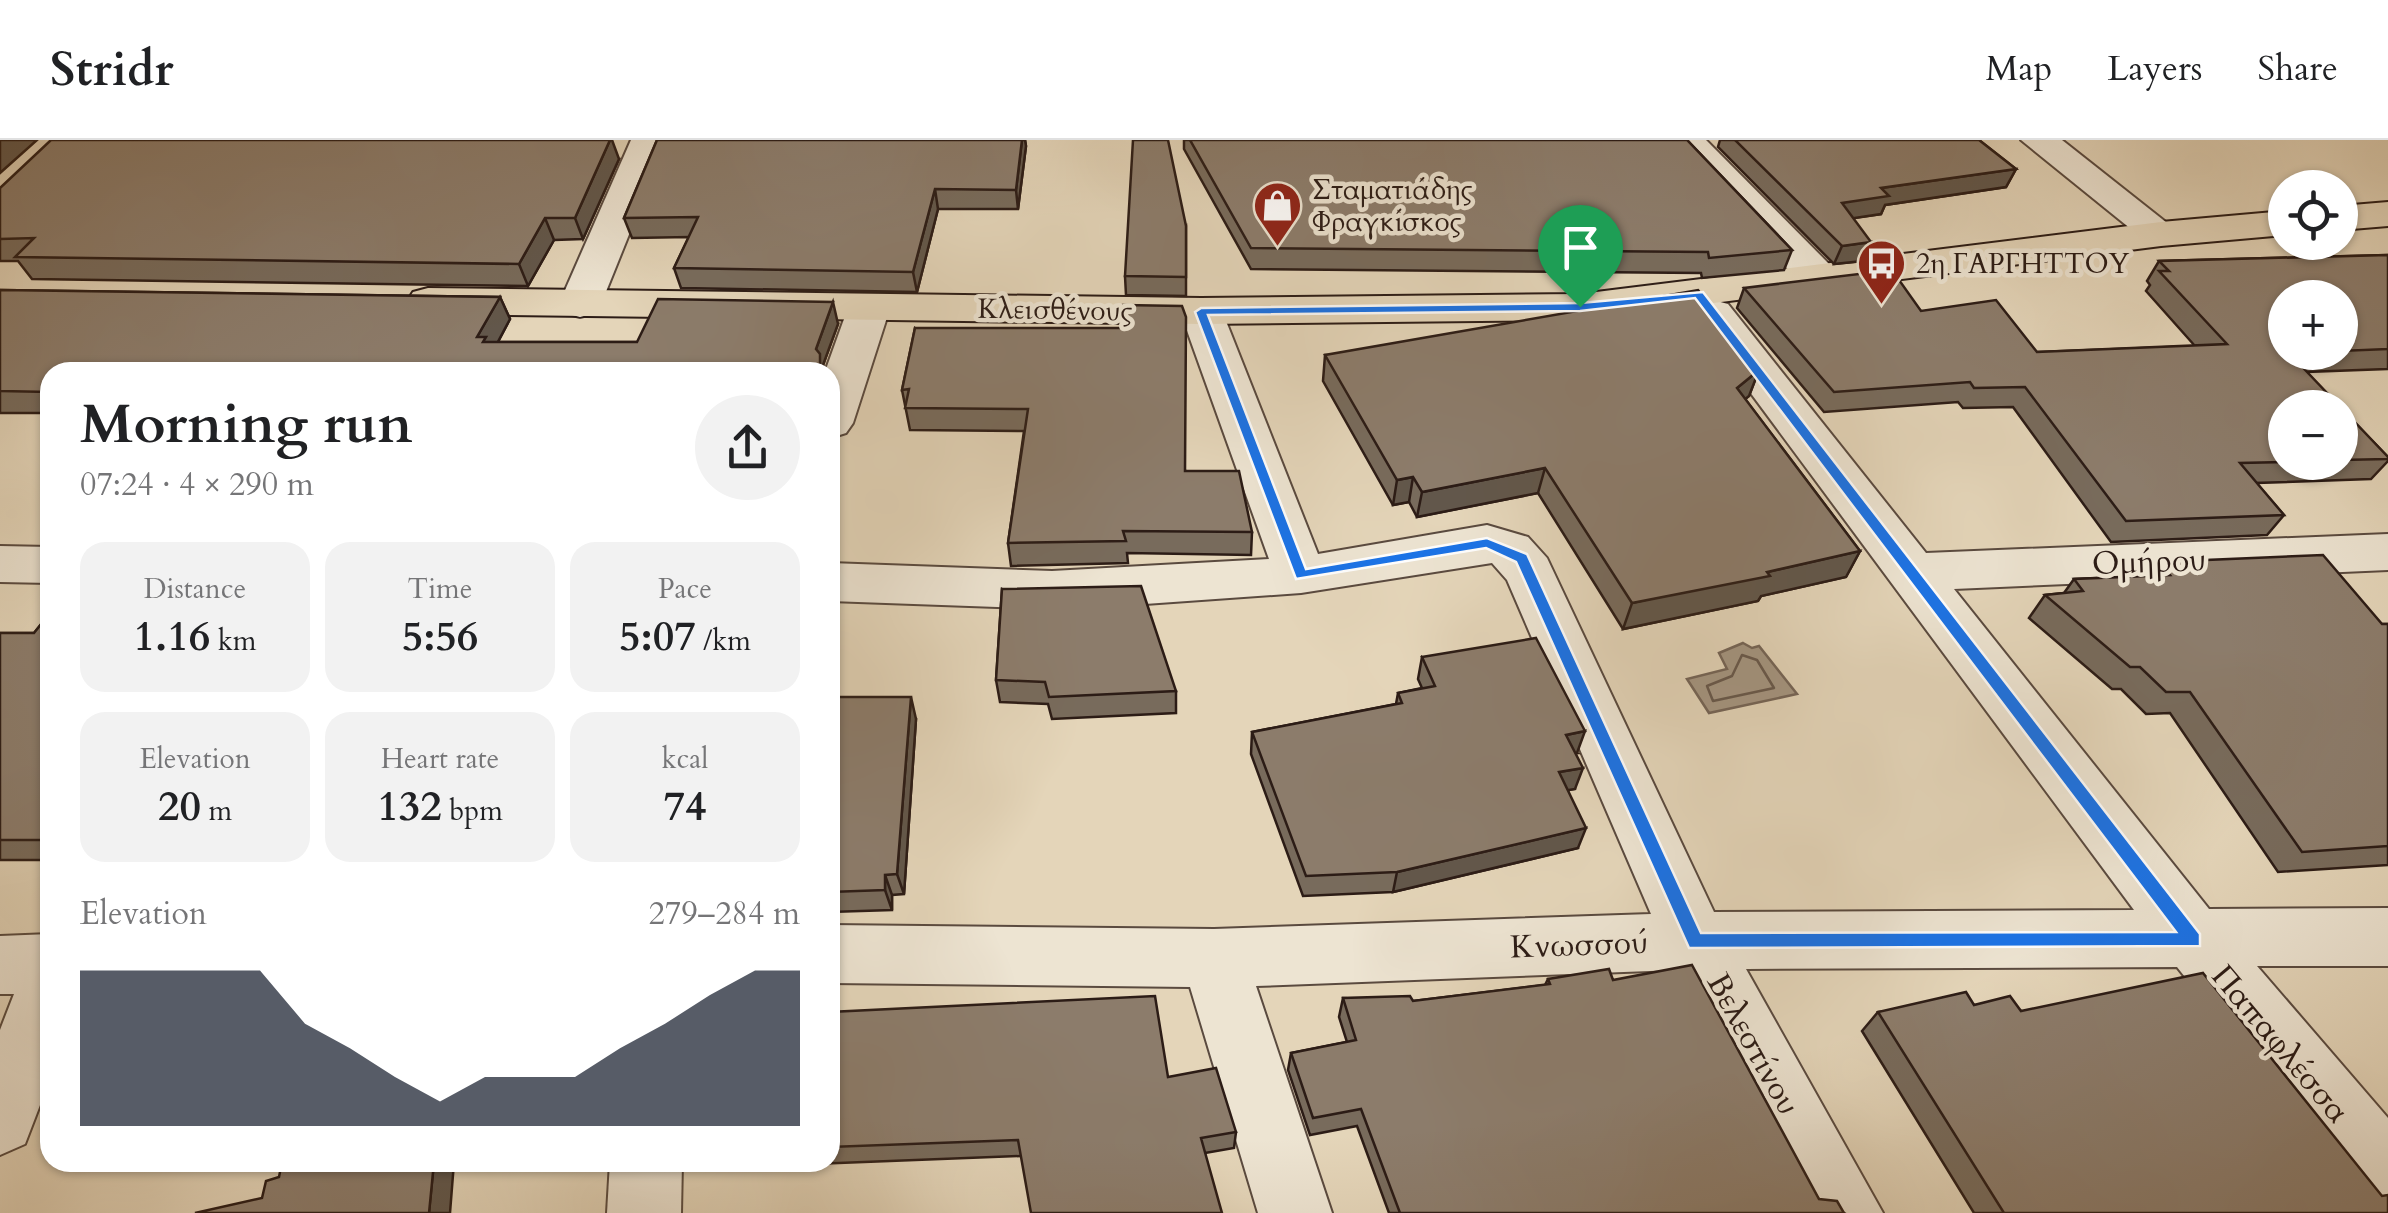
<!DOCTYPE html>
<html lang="en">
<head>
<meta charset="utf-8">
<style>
	body { margin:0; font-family:Cardo,serif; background:#f2f2f2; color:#202124; height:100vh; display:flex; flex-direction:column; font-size:38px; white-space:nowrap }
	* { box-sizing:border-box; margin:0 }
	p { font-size:32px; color:#757577 }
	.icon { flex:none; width:55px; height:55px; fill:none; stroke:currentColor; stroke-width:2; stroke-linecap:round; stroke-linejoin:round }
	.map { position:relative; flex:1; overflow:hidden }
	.details { position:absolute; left:40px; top:222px; width:800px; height:810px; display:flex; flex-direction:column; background:#fff; border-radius:30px; box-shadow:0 2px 8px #0004 }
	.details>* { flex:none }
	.buttons { position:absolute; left:2268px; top:30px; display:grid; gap:20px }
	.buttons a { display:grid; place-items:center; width:90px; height:90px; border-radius:50%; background:#fff; box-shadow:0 2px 8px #0004; font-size:50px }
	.pin { position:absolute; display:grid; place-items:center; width:85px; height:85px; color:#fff; margin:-102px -42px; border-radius:50% 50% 50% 0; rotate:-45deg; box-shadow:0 0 10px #0007 }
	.pin .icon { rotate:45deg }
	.round { display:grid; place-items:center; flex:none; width:105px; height:105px; border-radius:52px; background:#f2f2f2 }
	.headline { display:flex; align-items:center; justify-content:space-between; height:170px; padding:0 40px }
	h1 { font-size:55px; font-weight:700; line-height:75px }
	.stats { display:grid; grid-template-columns:repeat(3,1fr); gap:15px; height:170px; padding:10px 40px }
	.stats div { display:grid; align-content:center; border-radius:25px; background:#f2f2f2; text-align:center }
	.stats b { font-size:42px; font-weight:700 }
	.stats small { font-size:28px; font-weight:400 }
	.stats p { font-size:28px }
	.chart { height:280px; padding:20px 40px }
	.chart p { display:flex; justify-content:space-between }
	.chart svg { width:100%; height:180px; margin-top:10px; fill:#111827; opacity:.7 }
	header { display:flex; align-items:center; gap:60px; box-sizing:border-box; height:140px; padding:0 50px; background:#fff; border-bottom:2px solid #e0e0e0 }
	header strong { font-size:48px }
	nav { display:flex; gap:55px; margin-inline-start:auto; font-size:35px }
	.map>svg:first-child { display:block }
	.water { fill:#a59682; stroke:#756557; stroke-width:2.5 }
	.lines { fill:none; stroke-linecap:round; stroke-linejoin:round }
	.shore { stroke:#68594c; stroke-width:2.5 }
	.minor-casing { stroke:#5a4a3f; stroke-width:4 }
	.major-casing { stroke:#2c1c16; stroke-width:4 }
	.minor { fill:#ede4d2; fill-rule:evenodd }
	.major { fill:#e4d5b9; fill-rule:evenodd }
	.wall { fill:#786b5c; stroke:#2c1c16; stroke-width:2.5; fill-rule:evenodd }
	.shaded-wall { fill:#62574b; stroke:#2c1c16; stroke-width:2.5 }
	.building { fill:#8c7c6b; stroke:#2c1c16; stroke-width:2.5 }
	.route { fill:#1a73e8; stroke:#fff; stroke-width:2.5; fill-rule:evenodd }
	.labels { text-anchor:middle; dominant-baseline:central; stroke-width:9; stroke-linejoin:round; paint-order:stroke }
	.far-poi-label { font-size:28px; fill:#2c1c16; stroke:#ede4d2; text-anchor:start }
	.far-street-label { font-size:28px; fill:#2c1c16; stroke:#ede4d2 }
	.street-label { font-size:32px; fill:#2c1c16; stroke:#ede4d2 }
</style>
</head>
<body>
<header>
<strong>Stridr</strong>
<nav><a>Map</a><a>Layers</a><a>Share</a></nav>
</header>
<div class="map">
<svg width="2388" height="1073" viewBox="0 0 2388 1073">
	<rect width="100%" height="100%" fill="#e4d5b9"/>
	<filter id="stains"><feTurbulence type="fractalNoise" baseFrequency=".002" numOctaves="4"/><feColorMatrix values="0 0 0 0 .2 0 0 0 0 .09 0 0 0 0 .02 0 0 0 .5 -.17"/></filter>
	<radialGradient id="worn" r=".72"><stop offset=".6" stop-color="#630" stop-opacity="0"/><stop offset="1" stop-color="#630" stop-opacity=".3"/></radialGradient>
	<path class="water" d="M1743,503L1752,508L1759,506L1797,554L1709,573L1687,539L1727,529L1719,513Z"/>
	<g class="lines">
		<path class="shore" d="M1742,515L1757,520L1774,548L1713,561L1707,546L1732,536Z"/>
		<defs>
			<g id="minor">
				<path d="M631,0H667L601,164L595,173L580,177L565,173L559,164Z"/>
				<path d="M1668,0H1706L1835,130L1841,139L1835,148L1820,151L1805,148Z"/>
				<path d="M2021,0H2062L2181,94L2175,102H2147Z"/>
				<path d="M869,155L884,159L890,168L853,283L846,293L830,298V232H825L848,168L854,159Z"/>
				<path d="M1201,158L1216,162L1222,171L1318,414L1487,385L1528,397L1547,418L1714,772L2134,770L1698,182L1692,173L1698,164L1713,160L1728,164L1926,413L2388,394V430L1954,449L2209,769L2388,768V826H2257L2388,978V1069L2362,1059L2177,827L1746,829L1883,1073H1806L1677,830L1256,846L1332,1073H1258L1190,847L830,843V785L1214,789L1651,774L1507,440L1492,423L1301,453L1145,464L1052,469L830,461V423L1052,431L1269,419L1180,171L1186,162Z"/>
				<path d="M0,406L50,407V443L0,442Z"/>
				<path d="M50,794V939L25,1004L0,1015V890L14,854H0V796Z"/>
				<path d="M610,1022H682L681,1073H607Z"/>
			</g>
			<g id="major">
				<path d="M2388,62V86L2340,90V66Z"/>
				<path d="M2285,71V95L2161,106L1580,180L1201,184L428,174L413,170L407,161L413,152L428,148L1201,158L1580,154L2161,82Z"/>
			</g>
		</defs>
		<use href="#minor" class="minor-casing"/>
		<use href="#major" class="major-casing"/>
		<use href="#minor" class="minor"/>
		<use href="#major" class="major"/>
	</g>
	<g class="wall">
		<path d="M657,0H1025L1026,6L1018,69H938L917,152L681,148L674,128L689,97L632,98L624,78Z"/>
		<path d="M1184,0H1687L1792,110L1784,130L1702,138L1701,133L1251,129L1184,9Z"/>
		<path d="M1720,0H1979L2016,29L2006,47L1885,65L1881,74L1853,78L1863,121L1834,124L1718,7Z"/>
		<path d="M619,19L583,99L554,100L528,146L32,139L18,121H0V48Z"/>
		<path d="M1186,86V156L1126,155L1125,136Z"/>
		<path d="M2388,115V229L2306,232L2388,317V321L2371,339L2256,343L2284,375L2267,395L2111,402L2013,267L1963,268L1958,262L1824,272L1737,168L1744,148L1921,171L2037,212L2195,206L2146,151L2150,145L2147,141L2159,121ZM2340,158V212H2285ZM2340,268V322H2285Z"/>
		<path d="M0,150L500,157L510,179L498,202H637L838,184L823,225L825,232H50V273H0Z"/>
		<path d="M915,188L1186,331L1252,392L1251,415L1127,413L1128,423L1011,426L1008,403L1024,291L910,290L902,250Z"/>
		<path d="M1325,215L1759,230L1749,256L1745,259L1860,411L1846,437L1761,456L1758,461L1623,489L1538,353L1417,377L1409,362L1393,365L1323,241Z"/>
		<path d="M2160,422L2382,484H2388V725L2278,732L2170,573L2146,574L2121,549H2112L2029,478L2045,455L2064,453L2074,439L2149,436Z"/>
		<path d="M1002,449L1176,551V573L1052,579L1048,564L1000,562L996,540Z"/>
		<path d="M50,473V720H0V493H34Z"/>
		<path d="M1422,517L1577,613H1576L1575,649L1568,650L1578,708L1393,752L1303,756L1251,614L1252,592L1396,564L1398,553L1422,548L1418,539Z"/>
		<path d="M830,557L916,579L904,754L892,755V770L830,772Z"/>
		<path d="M1548,839L1613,840L1819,1059L1844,1073H1389L1357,986L1310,995L1288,930L1291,913L1347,902L1339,877L1343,858L1413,861L1545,845Z"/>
		<path d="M1974,865L2021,871L2388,1073H1974L1862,891L1878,872Z"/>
		<path d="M830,872L1168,937L1236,992L1234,1008L1205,1013L1021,1016L813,1024L830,1022Z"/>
	</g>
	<g class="shaded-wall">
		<path d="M0,0H37L0,33Z"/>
		<path d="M610,0H612L619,19L583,99L575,78Z"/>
		<path d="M1022,0H1025L1026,6L1018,69L1016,50Z"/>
		<path d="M2016,29L2006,47L1885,65L1881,74L1835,81L1842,63L1881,48Z"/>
		<path d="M935,49L938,69L917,152L913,132Z"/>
		<path d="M545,78L554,100L528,146L519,124Z"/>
		<path d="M1871,102L1863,121L1834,124L1842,106Z"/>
		<path d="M500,157L510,179L493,211L477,197Z"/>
		<path d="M833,162L838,184L823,225L825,232H821L816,209Z"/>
		<path d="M1759,230L1749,256L1727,274L1737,248Z"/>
		<path d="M1545,328L1538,353L1417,377L1422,352Z"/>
		<path d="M1413,337L1409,362L1393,365L1397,340Z"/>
		<path d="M1860,411L1846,437L1761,456L1758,461L1623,489L1632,463Z"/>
		<path d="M911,557L916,579L904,754L897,734Z"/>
		<path d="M1585,591L1577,613L1559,616L1566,595Z"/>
		<path d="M1583,628L1575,649L1551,653L1559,632Z"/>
		<path d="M1586,688L1578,708L1393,752L1397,732Z"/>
		<path d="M885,735L892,755V770L885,750Z"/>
		<path d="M434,1022H454L450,1073H429Z"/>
	</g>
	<g class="building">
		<path d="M51,0H610L575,78H545L519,124L15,117L34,98L0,99V48Z"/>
		<path d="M657,0H1022L1016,50L935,49L913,132L674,128L698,77L624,78Z"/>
		<path d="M1133,0H1168L1186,86V137L1125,136Z"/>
		<path d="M1190,0H1687L1792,110L1709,118L1708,112L1251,108Z"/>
		<path d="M1735,0H1979L2016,29L1881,48L1889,56L1842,63L1871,102L1842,106Z"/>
		<path d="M2388,115V209L2340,211V158H2285V212H2288L2388,317V319L2340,320V268H2285V322L2240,323L2284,375L2126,381L2025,247L1974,248L1970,242L1834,252L1744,148L1892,130L1921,171L1996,160L2037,212L2227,204L2159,131H2169L2159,121Z"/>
		<path d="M0,150L500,157L477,197H486L483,202H637L658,159L833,162L816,209L820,214V229H773L772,232H50V252L0,251Z"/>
		<path d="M1698,150L1759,230L1737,248L1860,411L1767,432L1770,436L1632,463L1545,328L1422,352L1413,337L1397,340L1325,215Z"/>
		<path d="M1123,165L1182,166L1186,177L1185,331H1239L1252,392L1123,391L1126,401L1008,403L1028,269L905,268L909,249L902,250L915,188H1122Z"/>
		<path d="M2323,415L2382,484H2388V706L2302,712L2190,552H2166L2140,527H2130L2045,455L2083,451L2074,439L2170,435L2160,422Z"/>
		<path d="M1141,446L1176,551L1049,557L1045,542L996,540L1002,449Z"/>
		<path d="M50,473V700H0V493H34Z"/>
		<path d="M1536,498L1585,591L1566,595L1583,628L1559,632L1586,688L1397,732L1306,736L1252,592L1402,563L1398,553L1435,546L1422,517Z"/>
		<path d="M830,557H911L897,734L885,735V750L830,752Z"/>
		<path d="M1692,825L1819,1059L1837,1061L1844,1073H1400L1361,969L1313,978L1291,913L1356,900L1343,858L1410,856L1413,861L1550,844L1548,839L1609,829L1613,840Z"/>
		<path d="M2203,833L2382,1056L2388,1055V1073H2004L1878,872L1966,852L1974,865L2010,856L2021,871Z"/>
		<path d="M1155,856L1168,937L1216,928L1236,992L1201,998L1222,1073H1031L1018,1000L830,1007V872Z"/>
		<path d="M282,1022H434L429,1073H195L262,1058L266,1041L279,1037Z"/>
	</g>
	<path class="route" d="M1703,152L2200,794V806L1689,808L1516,422L1486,408L1296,439L1195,172L1201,168L1580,163ZM1695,158L2176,792L1701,793L1527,414L1487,398L1306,429L1208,175L1580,171Z"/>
	<defs>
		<symbol id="shop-pin" viewBox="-11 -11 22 30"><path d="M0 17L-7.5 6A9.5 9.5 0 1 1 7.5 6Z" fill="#8f2418" stroke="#ede4d2"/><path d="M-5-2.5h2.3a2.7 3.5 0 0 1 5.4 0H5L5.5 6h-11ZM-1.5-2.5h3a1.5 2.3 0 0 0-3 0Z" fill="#fff"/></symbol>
		<symbol id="bus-pin" viewBox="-11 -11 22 30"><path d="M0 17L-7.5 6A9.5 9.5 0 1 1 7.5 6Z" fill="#8f2418" stroke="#ede4d2"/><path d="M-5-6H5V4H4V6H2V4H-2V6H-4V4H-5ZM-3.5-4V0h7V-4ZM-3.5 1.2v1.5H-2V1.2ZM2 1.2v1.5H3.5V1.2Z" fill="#fff"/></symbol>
	</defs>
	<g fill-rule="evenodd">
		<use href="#shop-pin" x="1250" y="38" width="55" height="75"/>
		<use href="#bus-pin" x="1854" y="96" width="55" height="75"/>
	</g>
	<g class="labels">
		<g class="far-poi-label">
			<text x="1312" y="50">Σταματιάδης<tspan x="1312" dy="32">Φραγκίσκος</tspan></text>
			<text x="1916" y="124">2η ΓΑΡΓΗΤΤΟΥ</text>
		</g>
		<g class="far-street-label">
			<text transform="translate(1055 170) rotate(1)">Κλεισθένους</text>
		</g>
		<g class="street-label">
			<text transform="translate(2149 422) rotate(-2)">Ομήρου</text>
			<text transform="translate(1579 805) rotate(-2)">Κνωσσού</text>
			<text transform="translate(1753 904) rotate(61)">Βελεστίνου</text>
			<text transform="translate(2280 904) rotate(50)">Παπαφλέσσα</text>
		</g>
	</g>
	<rect width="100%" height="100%" filter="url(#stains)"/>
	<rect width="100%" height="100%" fill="url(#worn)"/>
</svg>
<div class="buttons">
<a><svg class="icon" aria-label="locate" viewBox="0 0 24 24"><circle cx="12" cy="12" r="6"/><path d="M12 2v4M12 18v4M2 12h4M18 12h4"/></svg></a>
<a>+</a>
<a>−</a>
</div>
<div class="pin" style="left:1580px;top:167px;background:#1e9e55"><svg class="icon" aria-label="arrive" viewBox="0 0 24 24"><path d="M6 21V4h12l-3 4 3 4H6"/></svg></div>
<section class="details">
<div class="headline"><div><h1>Morning run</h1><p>07:24 · 4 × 290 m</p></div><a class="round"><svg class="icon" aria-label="share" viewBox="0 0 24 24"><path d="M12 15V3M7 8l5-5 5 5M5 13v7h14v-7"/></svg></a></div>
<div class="stats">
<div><p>Distance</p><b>1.16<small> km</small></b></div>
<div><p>Time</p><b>5:56</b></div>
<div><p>Pace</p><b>5:07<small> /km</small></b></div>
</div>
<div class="stats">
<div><p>Elevation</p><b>20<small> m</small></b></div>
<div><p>Heart rate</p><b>132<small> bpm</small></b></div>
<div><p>kcal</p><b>74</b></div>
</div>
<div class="chart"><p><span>Elevation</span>279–284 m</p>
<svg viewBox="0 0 160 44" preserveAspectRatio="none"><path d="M0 44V6L10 6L20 6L30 6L40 6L50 19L60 25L70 32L80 38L90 32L100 32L110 32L120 25L130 19L140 12L150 6L160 6V44z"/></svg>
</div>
</section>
</div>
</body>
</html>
